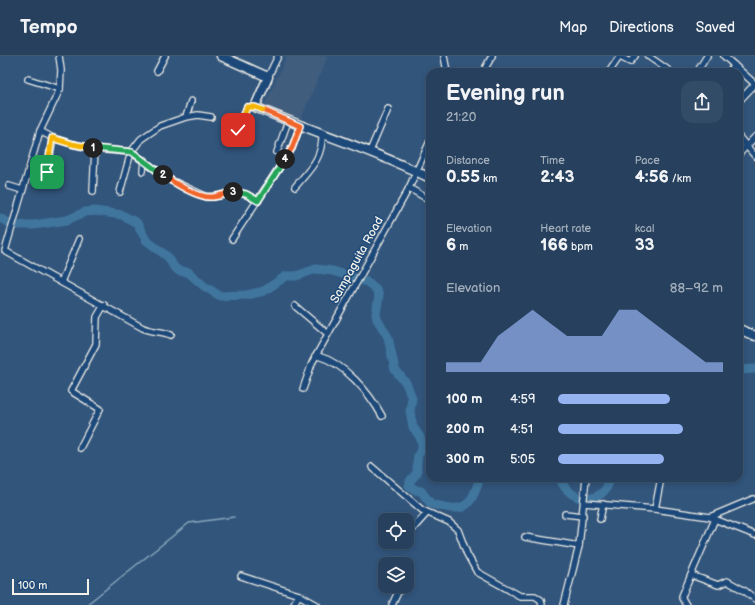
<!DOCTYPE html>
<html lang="en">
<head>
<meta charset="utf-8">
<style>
	body { margin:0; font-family:"Balsamiq Sans",sans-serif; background:#324b66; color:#f1f3f6; height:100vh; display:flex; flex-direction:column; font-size:15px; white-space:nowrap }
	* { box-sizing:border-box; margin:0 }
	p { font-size:13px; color:#a4afbc }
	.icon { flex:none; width:22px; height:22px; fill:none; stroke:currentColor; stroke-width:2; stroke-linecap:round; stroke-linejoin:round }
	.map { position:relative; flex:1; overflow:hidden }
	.panel { position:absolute; left:426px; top:12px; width:317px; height:414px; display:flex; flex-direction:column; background:#26405d; border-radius:12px; box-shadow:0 2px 6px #0003,0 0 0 1px #425972 }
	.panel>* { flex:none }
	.fabs { position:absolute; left:378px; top:457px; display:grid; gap:8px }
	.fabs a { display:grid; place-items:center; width:36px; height:36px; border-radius:8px; background:#26405d; box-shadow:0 2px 6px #0003,0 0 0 1px #425972; font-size:20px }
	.scale { position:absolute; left:12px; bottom:10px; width:77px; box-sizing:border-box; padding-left:4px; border:2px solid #f4f1e8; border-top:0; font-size:11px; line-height:14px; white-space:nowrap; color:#f4f1e8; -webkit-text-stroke:3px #1f4a7a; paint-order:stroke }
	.pin { position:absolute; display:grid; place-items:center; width:34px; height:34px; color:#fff; margin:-17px; border-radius:8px; box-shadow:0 2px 6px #0006 }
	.km { position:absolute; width:20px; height:20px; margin:-10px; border-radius:50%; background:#222; color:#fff; font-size:11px; line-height:20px; text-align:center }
	.round { display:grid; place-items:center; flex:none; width:42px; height:42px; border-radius:12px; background:#324b66 }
	.overview { display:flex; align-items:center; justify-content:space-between; height:68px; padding:0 20px }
	h1 { font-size:22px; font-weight:600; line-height:30px }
	.figures { display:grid; grid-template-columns:repeat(3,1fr); gap:6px; height:68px; padding:4px 20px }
	.figures div { display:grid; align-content:center }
	.figures b { font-size:17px; font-weight:600 }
	.figures small { font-size:11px; font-weight:400 }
	.figures p { font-size:11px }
	.chart { height:112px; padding:8px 20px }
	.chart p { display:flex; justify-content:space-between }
	.chart svg { width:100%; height:72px; margin-top:4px; fill:#95b2f1; opacity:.7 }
	ul { padding:0 20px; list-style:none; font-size:13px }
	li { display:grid; grid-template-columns:64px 48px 1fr; align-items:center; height:30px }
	li i { height:10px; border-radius:5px; background:#95b2f1 }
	header { display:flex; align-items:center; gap:24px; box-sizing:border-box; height:56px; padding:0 20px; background:#26405d; border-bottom:1px solid #425972 }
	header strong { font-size:19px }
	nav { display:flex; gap:22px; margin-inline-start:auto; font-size:14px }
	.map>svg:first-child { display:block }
	.built { fill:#3f5d7d }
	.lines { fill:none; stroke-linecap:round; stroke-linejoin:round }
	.stream { stroke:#88a7bb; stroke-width:1.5 }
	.river { stroke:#40769d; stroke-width:9 }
	.street-casing { stroke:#f4f1e8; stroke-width:8 }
	.secondary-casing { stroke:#f4f1e8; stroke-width:11 }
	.street { stroke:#1f4a7a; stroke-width:5.5 }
	.secondary { stroke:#1f4a7a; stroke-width:8 }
	.split-1-casing { stroke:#fff; stroke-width:8 }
	.split-2-casing { stroke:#fff; stroke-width:8 }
	.split-3-casing { stroke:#fff; stroke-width:8 }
	.split-4-casing { stroke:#fff; stroke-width:8 }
	.split-5-casing { stroke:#fff; stroke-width:8 }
	.split-6-casing { stroke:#fff; stroke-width:8 }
	.split-1 { stroke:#f5b400; stroke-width:5 }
	.split-2 { stroke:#22a559; stroke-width:5 }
	.split-3 { stroke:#f0652b; stroke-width:5 }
	.split-4 { stroke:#22a559; stroke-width:5 }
	.split-5 { stroke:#f0652b; stroke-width:5 }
	.split-6 { stroke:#f5b400; stroke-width:5 }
	.labels { text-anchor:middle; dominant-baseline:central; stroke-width:3; stroke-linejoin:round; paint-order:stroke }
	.street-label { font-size:12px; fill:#f4f1e8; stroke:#1f4a7a }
</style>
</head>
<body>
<header>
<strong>Tempo</strong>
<nav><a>Map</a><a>Directions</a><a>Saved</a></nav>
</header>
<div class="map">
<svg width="755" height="549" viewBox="0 0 755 549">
	<rect width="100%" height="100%" fill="#32557c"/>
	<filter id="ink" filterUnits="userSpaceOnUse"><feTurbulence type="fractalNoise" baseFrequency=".025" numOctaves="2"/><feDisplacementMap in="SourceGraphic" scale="8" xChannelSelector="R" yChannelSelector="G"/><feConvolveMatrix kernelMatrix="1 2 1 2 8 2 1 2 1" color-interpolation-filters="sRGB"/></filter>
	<g filter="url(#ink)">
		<path class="built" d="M287,0H328L297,72L267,61L264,50Z"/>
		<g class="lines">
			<path class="stream" d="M86,549L189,467L234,461"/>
			<g class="river">
				<path d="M0,162L11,168"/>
				<path d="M16,169H33L67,164L85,156L95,155L122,159L137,167L146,184L168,201L174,211L179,215L188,216L204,230L220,240L247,239L264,235L286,220H296L316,213L333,215L367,226L375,232L379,240L376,258L377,263L388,281L395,314L406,327L412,342L410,355L413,371L420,381L422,388V394L418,399L417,407V417L410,425L409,430L416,434L421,435L431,448C464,456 469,455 480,422"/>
				<path d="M739,314L755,313"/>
				<path d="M560,422C569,448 604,451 610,422"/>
			</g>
			<defs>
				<g id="street">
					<path d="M59,0L61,14L60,33L40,75L5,195L143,272C152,276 162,275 171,279"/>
					<path d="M444,0L447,16"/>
					<path d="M648,0L671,16"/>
					<path d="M724,0L755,28"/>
					<path d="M620,1L630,6L635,0"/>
					<path d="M157,15L165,0"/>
					<path d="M483,16L492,0"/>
					<path d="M609,16L620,0"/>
					<path d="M697,16L707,0"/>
					<path d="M729,16L734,9"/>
					<path d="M268,21L278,0"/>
					<path d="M28,23L60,33"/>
					<path d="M739,45L755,28"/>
					<path d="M186,61L191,45"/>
					<path d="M238,74L247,51H255"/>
					<path d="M40,75L53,82L72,88L95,93L131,96L170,124L207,141C234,141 230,128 258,145"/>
					<path d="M739,81L755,100"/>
					<path d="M370,95L388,53"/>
					<path d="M277,96L288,65"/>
					<path d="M739,98L755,81"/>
					<path d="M143,115L144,104"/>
					<path d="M47,116L53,82"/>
					<path d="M9,130L22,134"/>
					<path d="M295,131C310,113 323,102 322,78"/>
					<path d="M409,132L428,143"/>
					<path d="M93,135L95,93"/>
					<path d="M120,136L131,96L141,83L160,70L186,61L198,59L211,61"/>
					<path d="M232,183L286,101L292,92L300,70"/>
					<path d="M61,226L79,183"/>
					<path d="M295,250L328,278"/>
					<path d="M315,301L318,300C344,307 369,336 382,360"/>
					<path d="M303,333L312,307L409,132L430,85"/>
					<path d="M80,392L100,353L71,335L96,288L97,261L104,249"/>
					<path d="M372,411L422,454L449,466L458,474L467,498L477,516L520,540H535L541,544L542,549"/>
					<path d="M584,447L655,453L710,461L753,443"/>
					<path d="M655,453L661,422"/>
					<path d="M565,458L583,460"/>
					<path d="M712,462L755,479"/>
					<path d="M600,463L603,448"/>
					<path d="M410,476L427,457"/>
					<path d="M525,481L579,490"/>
					<path d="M691,519L718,529L727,525L745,535L755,543"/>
					<path d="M241,520L299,539L317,549"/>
					<path d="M293,549L299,539"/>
					<path d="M392,549L399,534"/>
					<path d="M564,549L579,490L586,422"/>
					<path d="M686,549L682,542V540L715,463"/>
				</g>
				<g id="secondary">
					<path d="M221,0L268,21L255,51C313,76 374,94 430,122"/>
					<path d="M739,273L755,280"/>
				</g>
			</defs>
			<use href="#street" class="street-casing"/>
			<use href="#secondary" class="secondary-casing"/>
			<use href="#street" class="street"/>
			<use href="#secondary" class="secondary"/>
		</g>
	</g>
	<g class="lines" filter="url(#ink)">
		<defs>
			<path id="split-1" d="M47,116L52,82L72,88L93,92"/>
			<path id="split-2" d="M93,92L132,96L163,119"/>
			<path id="split-3" d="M163,119C174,127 198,142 212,141C219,141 226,137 233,136"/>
			<path id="split-4" d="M233,136L246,138L258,145L285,103"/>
			<path id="split-5" d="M263,54L300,70L292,92L285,103"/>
			<path id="split-6" d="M238,74L247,51H255L263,54"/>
		</defs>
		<use href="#split-1" class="split-1-casing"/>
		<use href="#split-2" class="split-2-casing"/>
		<use href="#split-3" class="split-3-casing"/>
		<use href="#split-4" class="split-4-casing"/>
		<use href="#split-5" class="split-5-casing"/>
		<use href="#split-6" class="split-6-casing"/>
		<use href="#split-1" class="split-1"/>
		<use href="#split-2" class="split-2"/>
		<use href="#split-3" class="split-3"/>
		<use href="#split-4" class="split-4"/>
		<use href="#split-5" class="split-5"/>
		<use href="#split-6" class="split-6"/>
	</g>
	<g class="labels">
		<g class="street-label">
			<text transform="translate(357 204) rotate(-61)">Sampaguita Road</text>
		</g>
	</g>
</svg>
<div class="fabs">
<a><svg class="icon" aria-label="locate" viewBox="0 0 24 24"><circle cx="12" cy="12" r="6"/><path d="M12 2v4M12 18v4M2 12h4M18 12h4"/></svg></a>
<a><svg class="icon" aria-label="layers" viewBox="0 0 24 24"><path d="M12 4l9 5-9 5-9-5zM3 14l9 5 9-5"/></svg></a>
</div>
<div class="scale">100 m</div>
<div class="pin" style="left:47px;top:116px;background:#1e9e55"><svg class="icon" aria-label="arrive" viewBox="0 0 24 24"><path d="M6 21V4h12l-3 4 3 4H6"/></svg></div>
<div class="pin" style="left:238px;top:74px;background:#d93025"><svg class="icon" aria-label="check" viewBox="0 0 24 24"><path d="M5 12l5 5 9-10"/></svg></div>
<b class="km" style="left:93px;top:92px">1</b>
<b class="km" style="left:163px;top:119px">2</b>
<b class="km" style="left:233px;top:136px">3</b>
<b class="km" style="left:285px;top:103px">4</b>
<section class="panel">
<div class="overview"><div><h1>Evening run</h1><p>21:20</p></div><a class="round"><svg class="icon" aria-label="share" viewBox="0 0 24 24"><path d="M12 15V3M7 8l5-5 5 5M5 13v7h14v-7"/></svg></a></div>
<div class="figures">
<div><p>Distance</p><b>0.55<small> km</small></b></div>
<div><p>Time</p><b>2:43</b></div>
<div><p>Pace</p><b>4:56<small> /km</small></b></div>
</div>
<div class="figures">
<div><p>Elevation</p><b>6<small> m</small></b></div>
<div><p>Heart rate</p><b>166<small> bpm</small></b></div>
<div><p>kcal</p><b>33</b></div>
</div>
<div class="chart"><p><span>Elevation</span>88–92 m</p>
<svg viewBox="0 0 160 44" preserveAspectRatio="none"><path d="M0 44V38L10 38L20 38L30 22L40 14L50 6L60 14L70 22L80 22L90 22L100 6L110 6L120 14L130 22L140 30L150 38L160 38V44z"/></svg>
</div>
<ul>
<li><b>100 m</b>4:59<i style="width:68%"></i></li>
<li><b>200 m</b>4:51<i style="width:76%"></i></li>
<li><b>300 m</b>5:05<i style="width:64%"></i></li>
</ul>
</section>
</div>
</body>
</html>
